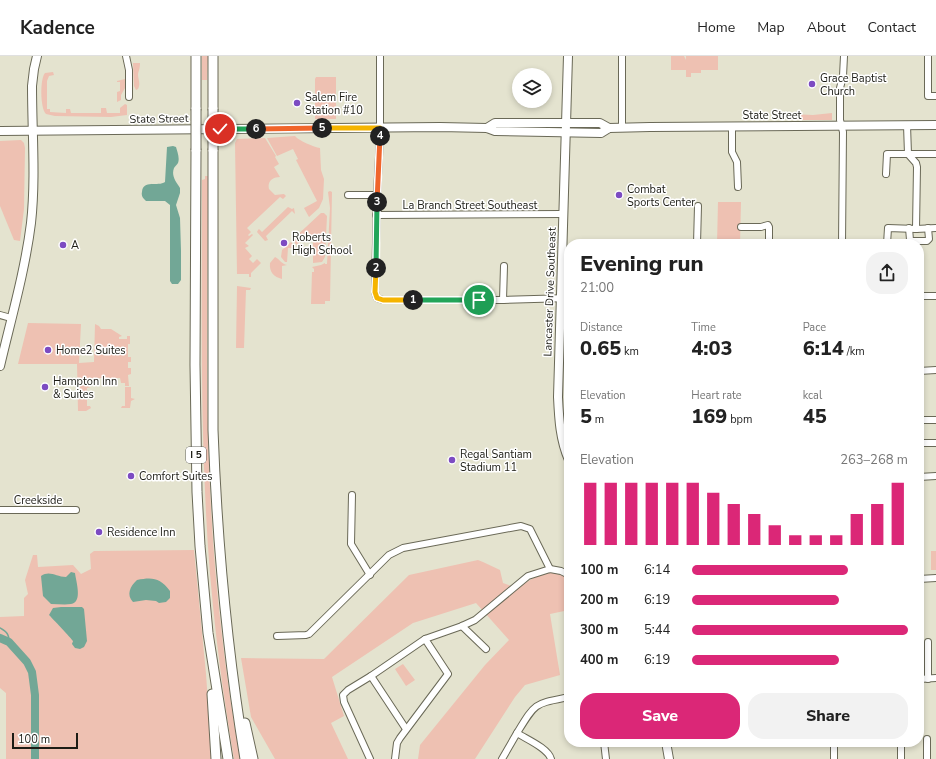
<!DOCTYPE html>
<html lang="en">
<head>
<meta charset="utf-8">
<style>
	body { margin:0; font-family:"Nunito Sans",sans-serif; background:#f2f2f2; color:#222; height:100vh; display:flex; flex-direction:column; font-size:15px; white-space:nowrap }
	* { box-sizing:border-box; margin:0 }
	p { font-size:13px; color:#767676 }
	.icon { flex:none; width:22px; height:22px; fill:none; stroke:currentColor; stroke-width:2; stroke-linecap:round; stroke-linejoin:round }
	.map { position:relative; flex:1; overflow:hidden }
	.sheet { position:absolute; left:564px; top:183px; width:360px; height:508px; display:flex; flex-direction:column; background:#fff; border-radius:16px; box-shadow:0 2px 6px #0003 }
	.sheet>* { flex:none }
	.buttons { position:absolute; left:512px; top:12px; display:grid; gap:8px }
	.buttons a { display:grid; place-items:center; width:40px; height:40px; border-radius:50%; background:#fff; box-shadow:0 2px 6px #0003; font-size:20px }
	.scale { position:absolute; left:12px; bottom:10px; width:66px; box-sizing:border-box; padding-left:4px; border:2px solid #1c1c15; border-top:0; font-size:11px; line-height:14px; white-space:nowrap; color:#1c1c15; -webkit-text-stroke:3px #fff; paint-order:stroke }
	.pin { position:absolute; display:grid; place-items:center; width:34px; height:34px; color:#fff; margin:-17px; border:2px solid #fff; border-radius:50%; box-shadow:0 1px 4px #0007 }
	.km { position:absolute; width:20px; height:20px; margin:-10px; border-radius:50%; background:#222; color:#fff; font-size:11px; line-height:20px; text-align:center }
	.round { display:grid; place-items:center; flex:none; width:42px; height:42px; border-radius:16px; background:#f2f2f2 }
	.summary { display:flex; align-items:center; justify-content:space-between; height:68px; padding:0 16px }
	h1 { font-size:22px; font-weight:800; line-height:30px }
	.figures { display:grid; grid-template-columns:repeat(3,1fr); gap:6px; height:68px; padding:4px 16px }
	.figures div { display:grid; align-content:center }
	.figures b { font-size:20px; font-weight:800 }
	.figures small { font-size:11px; font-weight:400 }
	.figures p { font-size:11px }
	.chart { height:112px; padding:8px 16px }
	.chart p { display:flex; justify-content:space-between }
	.chart svg { width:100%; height:72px; margin-top:4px; stroke:#db2777; stroke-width:6 }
	.cta { display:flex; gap:8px; margin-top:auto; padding:8px 16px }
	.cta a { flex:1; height:46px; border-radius:16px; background:#db2777; color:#fff; font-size:16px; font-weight:800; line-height:46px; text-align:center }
	.cta a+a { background:#f2f2f2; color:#222 }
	ul { padding:0 16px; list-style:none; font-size:13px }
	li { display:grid; grid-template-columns:64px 48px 1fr; align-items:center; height:30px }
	li i { height:10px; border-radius:5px; background:#db2777 }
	header { display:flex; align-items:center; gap:24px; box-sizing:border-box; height:56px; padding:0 20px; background:#fff; border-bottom:1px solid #e0e0e0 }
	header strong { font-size:19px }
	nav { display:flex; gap:22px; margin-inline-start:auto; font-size:14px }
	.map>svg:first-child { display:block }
	.green { fill:#eec1b2 }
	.water { fill:#72a796 }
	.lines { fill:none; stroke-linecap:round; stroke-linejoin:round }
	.stream { stroke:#72a796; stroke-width:1.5 }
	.river { stroke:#72a796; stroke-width:8 }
	.minor-casing { stroke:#6a6957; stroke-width:8 }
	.major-casing { stroke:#6a6957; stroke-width:10 }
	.highway-casing { stroke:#6a6957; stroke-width:11 }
	.minor { stroke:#fff; stroke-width:6 }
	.major { stroke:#fff; stroke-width:8 }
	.highway { stroke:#fff; stroke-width:9 }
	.highway-bridge-casing { stroke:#6a6957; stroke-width:11; stroke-linecap:butt }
	.highway-bridge { stroke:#fff; stroke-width:9 }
	.split-1-casing { stroke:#fff; stroke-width:8 }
	.split-2-casing { stroke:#fff; stroke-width:8 }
	.split-3-casing { stroke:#fff; stroke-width:8 }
	.split-4-casing { stroke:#fff; stroke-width:8 }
	.split-5-casing { stroke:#fff; stroke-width:8 }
	.split-6-casing { stroke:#fff; stroke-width:8 }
	.split-7-casing { stroke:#fff; stroke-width:8 }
	.split-1 { stroke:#22a559; stroke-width:5 }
	.split-2 { stroke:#f5b400; stroke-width:5 }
	.split-3 { stroke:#22a559; stroke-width:5 }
	.split-4 { stroke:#f0652b; stroke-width:5 }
	.split-5 { stroke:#f5b400; stroke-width:5 }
	.split-6 { stroke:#f0652b; stroke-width:5 }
	.split-7 { stroke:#22a559; stroke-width:5 }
	.poi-dot { fill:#7c4bc2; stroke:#fff; stroke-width:1.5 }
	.labels { text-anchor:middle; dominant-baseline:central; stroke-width:3; stroke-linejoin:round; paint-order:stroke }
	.shield { fill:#fff; stroke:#60605b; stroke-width:1 }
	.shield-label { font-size:10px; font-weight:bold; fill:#1c1c15 }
	.poi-label { font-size:11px; fill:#1c1c15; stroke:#fff; text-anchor:start }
	.street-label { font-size:11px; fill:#1c1c15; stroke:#fff }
</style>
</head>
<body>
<header>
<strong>Kadence</strong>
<nav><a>Home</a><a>Map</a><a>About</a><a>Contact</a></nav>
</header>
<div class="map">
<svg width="936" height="703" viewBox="0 0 936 703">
	<rect width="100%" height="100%" fill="#e4e3cf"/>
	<g class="green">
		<path d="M202,0H208L207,24H202Z"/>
		<path d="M671,0H684L686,4V0H718V14H701V17H691V21H686V14H671Z"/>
		<path d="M133,7H140C140,12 139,14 138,18C138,24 141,27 138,33L136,34L134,30Z"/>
		<path d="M53,16L54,19L49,20L47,25V53H50V56L66,57V53H70L71,57H101V52H106L107,57H120V52L125,48L127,49V59L111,61L55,60L46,58C40,52 40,22 45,17Z"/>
		<path d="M316,21H336V63H315V23Z"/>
		<path d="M125,23V32L121,39V44L117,46V36L120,35V26H117V25Z"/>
		<path d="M832,57V64H791L792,58L813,59Z"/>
		<path d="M295,80C299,85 314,91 320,92L321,114L324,123L323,143L319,152L309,161L304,152L317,145L296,104L298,103L293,93L277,100L267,82Z"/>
		<path d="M265,82L276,100L275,101L279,108L274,111L280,121C273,121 267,125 269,133L275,139L284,138L286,140L283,143L280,141L247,172L251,176L248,179L249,180L252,178L253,179L245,187L249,190L245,192L252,200L249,203L253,207L257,203L261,207L251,217V221H249V218H237L235,87L237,83Z"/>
		<path d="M21,84L24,87L25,92L24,153L20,185L14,184L0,150V85Z"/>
		<path d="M205,120H208C208,215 205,311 209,406C212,506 223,605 240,703H234C220,621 210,539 206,457C200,346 202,235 202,124L205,123Z"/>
		<path d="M330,135L332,136L330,245H325V248H311L312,216H314V213L312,211L321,209L325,207V208H327L330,152L328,136Z"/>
		<path d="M718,146H741L740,188H717Z"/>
		<path d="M288,151L292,153L294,152L295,158L292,155L266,180L268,184L265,185L257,176L258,174L259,173L262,176Z"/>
		<path d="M321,157H324L327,160L325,201L322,206L313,207V181H301V185L297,189L292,184Z"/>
		<path d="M291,186L295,190L293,192H288L287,206H285L281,201L282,194Z"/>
		<path d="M275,201C280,203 281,208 287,209L282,210V223C274,221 269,216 270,207Z"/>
		<path d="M237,230L251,232L250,234H246L244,292H236Z"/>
		<path d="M28,267L81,268L79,307L94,306L95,268L99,270L101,273H111L122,280L119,281V283H127V280H130V288H128V301H131V306H128V312H131V318L128,319L129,330H125V327H121L120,322H87V330L91,331L87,332V350H90L91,352L86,355H78L77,308H18Z"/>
		<path d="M125,331H131V342L135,343L131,345L130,352H121L122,350H125Z"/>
		<path d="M194,494L206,618L212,703H6V637L0,632V561L24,560V542L28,538L25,524L33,499H37L38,511L73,509L81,518L91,513L90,498L94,495Z"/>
		<rect x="931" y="495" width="5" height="19"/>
		<path d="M478,504L483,506L500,514L503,527L517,532C536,521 547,510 569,523V554L550,558L560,619L525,629L515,641L475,703H418L420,689L485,609L509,584L476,547L413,567L332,621L344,660L331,667L348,703H275L251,661L241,602L324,603L409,519Z"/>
		<path d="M403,608L415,624L406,630L395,613Z"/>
	</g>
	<g class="water">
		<path d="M173,90L176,91C177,95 180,102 178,107C177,109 175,110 174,112C171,120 176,126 180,132V137L176,149L180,162L181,195V224L178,228H172L170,225V149L165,145H146C143,142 141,140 142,136C143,123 158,131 165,126L167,91Z"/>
		<path d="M71,516L75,517C76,526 83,546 71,548C65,549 58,548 51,548L43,540L41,520C50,514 56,521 66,521Z"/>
		<path d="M137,524C153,521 160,522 170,535V542L166,546L159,547L156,545L146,544L133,546C126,539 130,530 137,524Z"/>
		<path d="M61,551H82L84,553L87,585L84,591L80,593L75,592L72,588C72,587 73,586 73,585C72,583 51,561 49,559L53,552Z"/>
	</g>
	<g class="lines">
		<path class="stream" d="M0,572C7,576 9,578 9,586"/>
		<path class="river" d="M0,582L9,586L27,606L32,616L35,639V703"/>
		<defs>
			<g id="minor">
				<path d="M126,0L129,14V41"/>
				<path d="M380,0V82L377,139L375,236L377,242L383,244H503L569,242"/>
				<path d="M928,0V40H936"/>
				<path d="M732,71V96L737,106L738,131"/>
				<path d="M622,72V0"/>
				<path d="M886,118L887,98H936"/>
				<path d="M348,139H377"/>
				<path d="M376,159L564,158"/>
				<path d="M741,171H761L768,169L769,171V188"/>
				<path d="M909,172L910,184L911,185H927L929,183L928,172"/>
				<path d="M916,173L936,172"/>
				<path d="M697,188L698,150"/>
				<path d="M842,188L843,76L840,64V32L843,20L844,0"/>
				<path d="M887,188L888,172L916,173L917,111L916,107L908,98L907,69"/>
				<path d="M919,240H936"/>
				<path d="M503,244L504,210"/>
				<path d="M0,259L11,262"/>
				<path d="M919,315L936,314"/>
				<path d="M919,364H936"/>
				<path d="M919,387H936"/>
				<path d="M919,421L936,420"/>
				<path d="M352,439L351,488L370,519"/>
				<path d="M0,454H76"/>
				<path d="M919,523L936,522"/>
				<path d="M462,570L486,593"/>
				<path d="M277,580L306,579L309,578L389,499L403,492L521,470L530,473L550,513"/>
				<path d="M371,620L406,673"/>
				<path d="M919,623L936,622"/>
				<path d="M928,623V586"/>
				<path d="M517,677C536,646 534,648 569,641"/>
				<path d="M604,686L606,703"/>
				<path d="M370,703L344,646L343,639L348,634L371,620L425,583L462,570L475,564L528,520L550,513L561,515L569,519"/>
				<path d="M395,703L397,687L400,682L448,618L425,583"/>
				<path d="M502,703L517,677C526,683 548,692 551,703"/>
				<path d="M834,703V686"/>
				<path d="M901,703V686"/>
				<path d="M927,703V683"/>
			</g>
			<g id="major">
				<path d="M568,0L558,341C559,362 560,384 569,404"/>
				<path d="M487,72L495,67H600L609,72"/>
				<path d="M0,75L440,71L487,72L495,75L601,77L609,72L650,71L936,69"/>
				<path d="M0,310C11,263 25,215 31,167C36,122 32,76 32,30L34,13L37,0"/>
				<path d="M666,686L669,703"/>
			</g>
			<g id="highway">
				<path d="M196,53V0"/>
				<path d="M213,53V0"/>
				<path d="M196,94L195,309L197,436L200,490L208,577L228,703"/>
				<path d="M213,94V374C217,484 227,594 245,703"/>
				<path d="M212,638L216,703"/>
				<path d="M245,667L253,703"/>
			</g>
		</defs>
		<use href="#minor" class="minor-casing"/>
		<use href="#major" class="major-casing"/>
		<use href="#highway" class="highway-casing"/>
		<use href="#minor" class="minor"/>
		<use href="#major" class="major"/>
		<use href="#highway" class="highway"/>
		<defs>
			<g id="highway-bridge">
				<path d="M196,53V94"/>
				<path d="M213,94V53"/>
			</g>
		</defs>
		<use href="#highway-bridge" class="highway-bridge-casing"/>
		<use href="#highway-bridge" class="highway-bridge"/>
	</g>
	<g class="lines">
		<defs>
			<path id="split-1" d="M413,244H479"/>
			<path id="split-2" d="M376,212L375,236L377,242L383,244H413"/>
			<path id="split-3" d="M376,212L377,146"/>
			<path id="split-4" d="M377,146L380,80"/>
			<path id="split-5" d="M322,72H380V80"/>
			<path id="split-6" d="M256,73L322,72"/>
			<path id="split-7" d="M220,73H256"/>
		</defs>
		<use href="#split-1" class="split-1-casing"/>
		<use href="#split-2" class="split-2-casing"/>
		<use href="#split-3" class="split-3-casing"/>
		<use href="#split-4" class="split-4-casing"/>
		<use href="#split-5" class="split-5-casing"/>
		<use href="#split-6" class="split-6-casing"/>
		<use href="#split-7" class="split-7-casing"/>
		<use href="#split-1" class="split-1"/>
		<use href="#split-2" class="split-2"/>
		<use href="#split-3" class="split-3"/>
		<use href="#split-4" class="split-4"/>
		<use href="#split-5" class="split-5"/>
		<use href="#split-6" class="split-6"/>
		<use href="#split-7" class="split-7"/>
	</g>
	<g class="poi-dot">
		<circle cx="812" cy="28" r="4"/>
		<circle cx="297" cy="47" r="4"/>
		<circle cx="619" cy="139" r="4"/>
		<circle cx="284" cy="187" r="4"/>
		<circle cx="63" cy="189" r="4"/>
		<circle cx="48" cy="294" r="4"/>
		<circle cx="45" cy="331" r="4"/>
		<circle cx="452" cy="404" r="4"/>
		<circle cx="131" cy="420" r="4"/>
		<circle cx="99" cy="476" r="4"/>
	</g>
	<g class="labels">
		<rect class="shield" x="186" y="391" width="20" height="16" rx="3"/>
		<g class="shield-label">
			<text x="196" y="399">I 5</text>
		</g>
		<g class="poi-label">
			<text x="820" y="22">Grace Baptist<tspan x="820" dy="13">Church</tspan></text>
			<text x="305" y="41">Salem Fire<tspan x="305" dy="13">Station #10</tspan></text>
			<text x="627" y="133">Combat<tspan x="627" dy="13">Sports Center</tspan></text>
			<text x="292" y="181">Roberts<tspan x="292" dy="13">High School</tspan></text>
			<text x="71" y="189">A</text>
			<text x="56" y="294">Home2 Suites</text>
			<text x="53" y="325">Hampton Inn<tspan x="53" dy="13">&amp; Suites</tspan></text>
			<text x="460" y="398">Regal Santiam<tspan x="460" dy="13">Stadium 11</tspan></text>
			<text x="139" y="420">Comfort Suites</text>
			<text x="107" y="476">Residence Inn</text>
		</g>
		<g class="street-label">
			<text x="772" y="59">State Street</text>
			<text transform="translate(159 63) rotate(-1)">State Street</text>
			<text x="470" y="149">La Branch Street Southeast</text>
			<text transform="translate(550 236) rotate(-88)">Lancaster Drive Southeast</text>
			<text x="38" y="444">Creekside</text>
		</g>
	</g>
</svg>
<div class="buttons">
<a><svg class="icon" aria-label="layers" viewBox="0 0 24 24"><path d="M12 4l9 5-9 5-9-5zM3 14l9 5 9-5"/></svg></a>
</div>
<div class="scale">100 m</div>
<div class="pin" style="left:479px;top:244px;background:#1e9e55"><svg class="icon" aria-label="arrive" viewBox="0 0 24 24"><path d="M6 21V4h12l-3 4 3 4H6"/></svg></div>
<div class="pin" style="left:220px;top:73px;background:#d93025"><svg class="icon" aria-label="check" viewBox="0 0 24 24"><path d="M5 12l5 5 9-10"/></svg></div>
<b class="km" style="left:413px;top:244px">1</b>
<b class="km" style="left:376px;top:212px">2</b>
<b class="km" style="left:377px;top:146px">3</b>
<b class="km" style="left:380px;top:80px">4</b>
<b class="km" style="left:322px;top:72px">5</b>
<b class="km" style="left:256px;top:73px">6</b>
<section class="sheet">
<div class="summary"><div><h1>Evening run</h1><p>21:00</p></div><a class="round"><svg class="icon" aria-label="share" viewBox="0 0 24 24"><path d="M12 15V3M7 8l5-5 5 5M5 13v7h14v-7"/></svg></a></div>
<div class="figures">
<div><p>Distance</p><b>0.65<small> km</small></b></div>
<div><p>Time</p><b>4:03</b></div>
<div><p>Pace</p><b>6:14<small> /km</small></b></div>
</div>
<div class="figures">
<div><p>Elevation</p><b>5<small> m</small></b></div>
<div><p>Heart rate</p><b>169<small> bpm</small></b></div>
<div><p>kcal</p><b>45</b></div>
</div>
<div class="chart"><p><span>Elevation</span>263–268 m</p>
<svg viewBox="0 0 160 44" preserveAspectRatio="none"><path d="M5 44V6M15 44V6M25 44V6M35 44V6M45 44V6M55 44V6M65 44V12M75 44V19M85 44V25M95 44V32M105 44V38M115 44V38M125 44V38M135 44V25M145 44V19M155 44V6"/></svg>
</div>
<ul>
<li><b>100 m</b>6:14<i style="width:72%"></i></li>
<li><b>200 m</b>6:19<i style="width:68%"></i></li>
<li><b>300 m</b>5:44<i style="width:100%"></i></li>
<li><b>400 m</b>6:19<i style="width:68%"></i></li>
</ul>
<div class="cta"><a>Save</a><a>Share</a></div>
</section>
</div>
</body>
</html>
